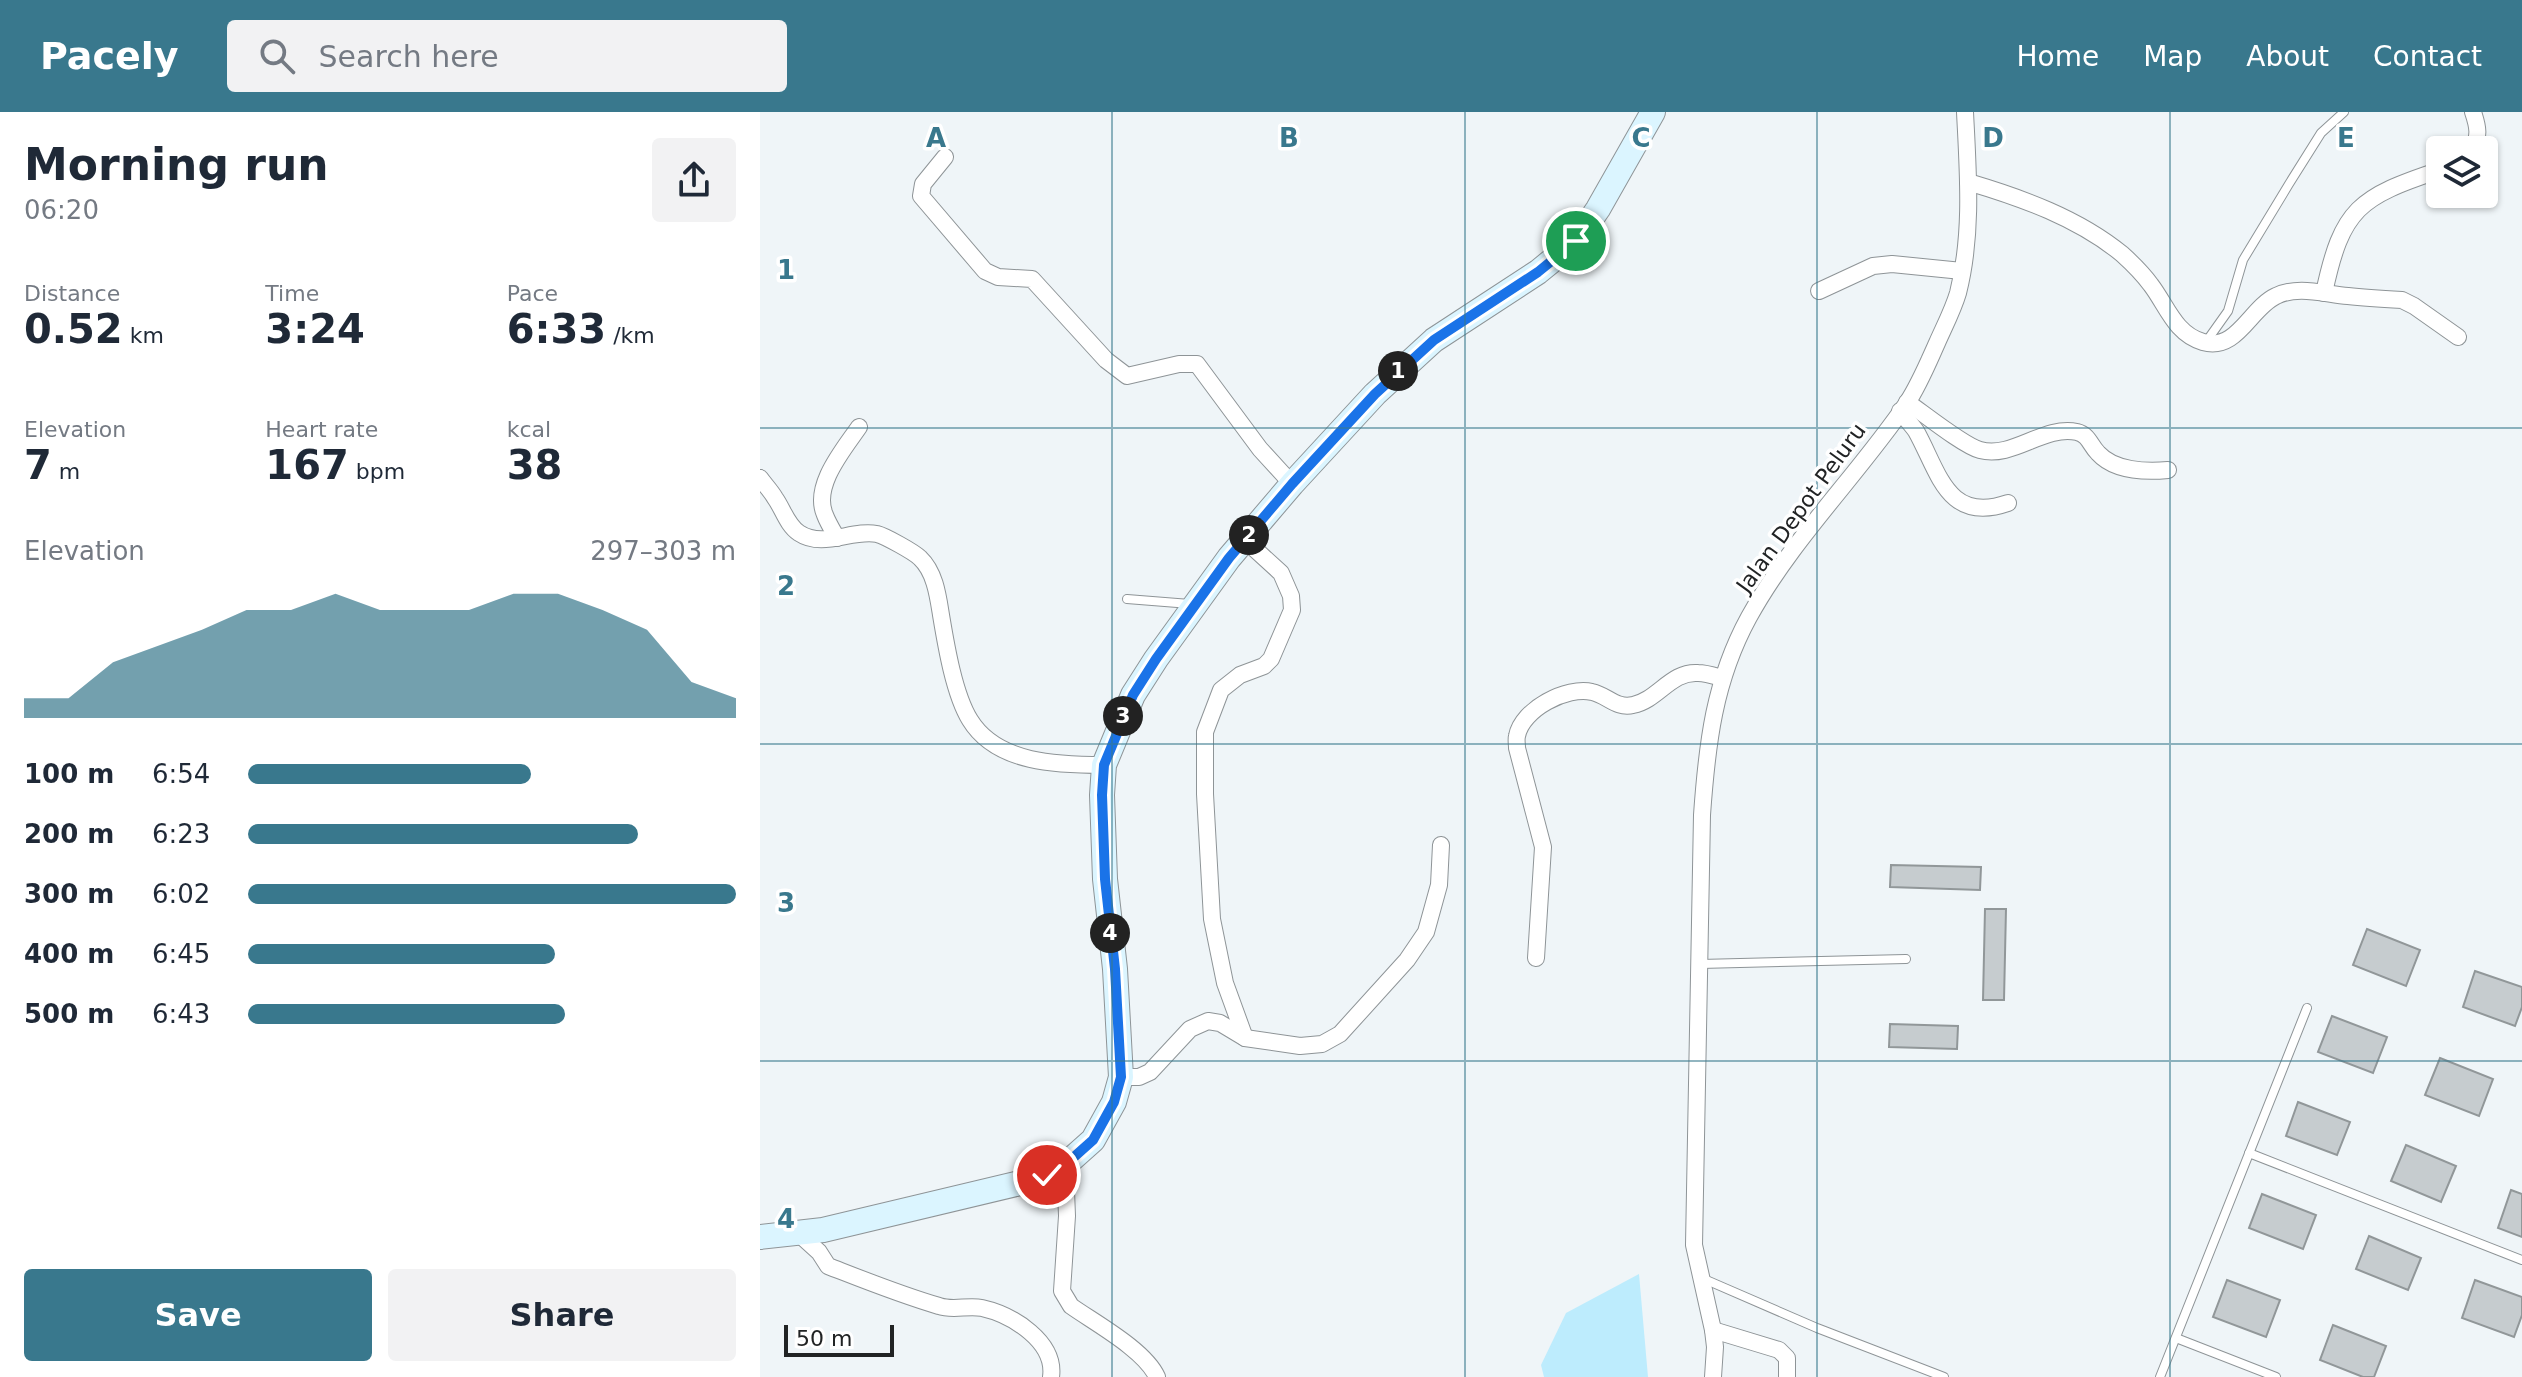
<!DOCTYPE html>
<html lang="en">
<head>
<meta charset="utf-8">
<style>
	body { margin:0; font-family:"DejaVu Sans",sans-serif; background:#f2f2f3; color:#1f2937; height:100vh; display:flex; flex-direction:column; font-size:30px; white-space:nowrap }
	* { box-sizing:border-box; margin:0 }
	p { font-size:26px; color:#747a83 }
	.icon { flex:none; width:44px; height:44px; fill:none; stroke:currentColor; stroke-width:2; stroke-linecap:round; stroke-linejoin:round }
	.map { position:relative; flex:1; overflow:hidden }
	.panel { display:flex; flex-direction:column; background:#fff; width:760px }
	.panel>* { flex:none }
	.tools { position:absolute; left:1666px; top:24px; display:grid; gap:16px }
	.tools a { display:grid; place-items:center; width:72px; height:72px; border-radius:8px; background:#fff; box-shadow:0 2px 6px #0004; font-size:40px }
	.scale { position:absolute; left:24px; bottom:20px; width:110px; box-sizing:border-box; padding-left:8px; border:4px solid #212324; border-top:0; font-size:22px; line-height:28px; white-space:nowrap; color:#212324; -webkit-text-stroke:6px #fff; paint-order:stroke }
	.pin { position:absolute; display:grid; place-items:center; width:68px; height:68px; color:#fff; margin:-34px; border:4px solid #fff; border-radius:50%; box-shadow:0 2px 8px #0007 }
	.km { position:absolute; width:40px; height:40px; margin:-20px; border-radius:50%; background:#222; color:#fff; font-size:22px; line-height:40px; text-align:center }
	.round { display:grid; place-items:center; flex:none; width:84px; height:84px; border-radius:8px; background:#f2f2f3 }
	.head { display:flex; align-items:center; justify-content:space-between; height:136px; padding:0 24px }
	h1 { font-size:44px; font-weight:700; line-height:60px }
	.figures { display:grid; grid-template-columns:repeat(3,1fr); gap:12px; height:136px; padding:8px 24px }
	.figures div { display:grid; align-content:center }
	.figures b { font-size:40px; font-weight:700 }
	.figures small { font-size:22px; font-weight:400 }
	.figures p { font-size:22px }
	.chart { height:224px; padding:16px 24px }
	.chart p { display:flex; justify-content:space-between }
	.chart svg { width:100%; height:144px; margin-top:8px; fill:#39788d; opacity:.7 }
	.cta { display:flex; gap:16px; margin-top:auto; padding:16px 24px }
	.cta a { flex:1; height:92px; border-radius:8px; background:#39788d; color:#fff; font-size:32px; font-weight:700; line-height:92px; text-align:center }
	.cta a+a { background:#f2f2f3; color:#1f2937 }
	ul { padding:0 24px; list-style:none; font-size:26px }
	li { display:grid; grid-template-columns:128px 96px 1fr; align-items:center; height:60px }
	li i { height:20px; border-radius:10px; background:#39788d }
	header { display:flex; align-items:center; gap:48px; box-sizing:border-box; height:112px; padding:0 40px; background:#39788d; color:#fff }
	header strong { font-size:38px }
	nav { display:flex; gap:44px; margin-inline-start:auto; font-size:28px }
	.search { width:560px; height:72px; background:#f2f2f3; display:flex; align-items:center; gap:20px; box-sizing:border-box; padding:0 28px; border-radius:8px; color:#747a83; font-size:30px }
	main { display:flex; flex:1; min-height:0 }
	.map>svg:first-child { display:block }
	.green { fill:#bdecfd }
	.building { fill:#c6cccf; stroke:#919799; stroke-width:2 }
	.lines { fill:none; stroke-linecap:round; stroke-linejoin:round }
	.lane-casing { stroke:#8e9497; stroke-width:10 }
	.street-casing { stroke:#8e9497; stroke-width:18 }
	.secondary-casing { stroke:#8e9497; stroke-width:26 }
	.lane { stroke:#fff; stroke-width:8 }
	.street { stroke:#fff; stroke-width:16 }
	.secondary { stroke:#dbf5ff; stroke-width:24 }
	.route-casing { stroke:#fff; stroke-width:16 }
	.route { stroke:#1a73e8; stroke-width:10 }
	.grid { fill:none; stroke:#39788d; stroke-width:2; stroke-opacity:0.55 }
	.labels { text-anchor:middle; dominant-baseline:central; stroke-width:7; stroke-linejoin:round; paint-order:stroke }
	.street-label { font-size:22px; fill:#212324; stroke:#fff }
	.grid-label { font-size:26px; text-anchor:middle; font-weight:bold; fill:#39788d; stroke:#fff; stroke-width:7; stroke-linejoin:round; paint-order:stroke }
</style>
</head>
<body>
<header>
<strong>Pacely</strong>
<div class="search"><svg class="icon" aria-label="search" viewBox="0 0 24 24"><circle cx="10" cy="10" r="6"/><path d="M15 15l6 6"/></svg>Search here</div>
<nav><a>Home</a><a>Map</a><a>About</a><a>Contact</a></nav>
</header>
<main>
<section class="panel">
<div class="head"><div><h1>Morning run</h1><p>06:20</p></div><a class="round"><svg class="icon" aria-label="share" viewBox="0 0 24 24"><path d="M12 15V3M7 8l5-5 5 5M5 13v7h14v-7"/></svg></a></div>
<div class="figures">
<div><p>Distance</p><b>0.52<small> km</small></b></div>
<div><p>Time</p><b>3:24</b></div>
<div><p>Pace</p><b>6:33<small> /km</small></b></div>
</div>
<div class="figures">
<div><p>Elevation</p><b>7<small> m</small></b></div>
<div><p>Heart rate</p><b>167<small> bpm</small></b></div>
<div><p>kcal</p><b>38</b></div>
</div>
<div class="chart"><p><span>Elevation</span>297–303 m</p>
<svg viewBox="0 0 160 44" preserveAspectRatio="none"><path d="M0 44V38L10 38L20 27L30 22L40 17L50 11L60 11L70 6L80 11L90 11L100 11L110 6L120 6L130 11L140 17L150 33L160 38V44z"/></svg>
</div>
<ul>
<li><b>100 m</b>6:54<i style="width:58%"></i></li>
<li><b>200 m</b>6:23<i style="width:80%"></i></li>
<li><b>300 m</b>6:02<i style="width:100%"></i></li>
<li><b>400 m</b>6:45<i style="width:63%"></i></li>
<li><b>500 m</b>6:43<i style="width:65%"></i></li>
</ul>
<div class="cta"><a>Save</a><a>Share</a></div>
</section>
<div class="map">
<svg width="1762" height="1265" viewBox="0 0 1762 1265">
	<rect width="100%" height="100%" fill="#eff5f8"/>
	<path class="green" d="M879,1162L888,1265H784L781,1253L806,1201Z"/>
	<g class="building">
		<path d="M1131,753L1221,755L1220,778L1130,775Z"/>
		<path d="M1225,797H1246L1244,888H1223Z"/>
		<path d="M1607,817L1660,838L1646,874L1593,853Z"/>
		<path d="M1715,859L1762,875V895L1755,914L1703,895Z"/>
		<path d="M1572,904L1627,925L1613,961L1558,940Z"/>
		<path d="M1130,912L1198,914L1197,937L1129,935Z"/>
		<path d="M1680,946L1733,967L1719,1004L1665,983Z"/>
		<path d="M1538,990L1590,1010L1577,1043L1526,1024Z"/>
		<path d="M1646,1033L1696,1054L1681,1090L1631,1069Z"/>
		<path d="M1751,1078L1762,1082V1125L1738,1116Z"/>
		<path d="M1502,1082L1556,1103L1543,1137L1489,1116Z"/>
		<path d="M1609,1124L1661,1146L1648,1178L1596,1157Z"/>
		<path d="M1467,1168L1520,1188L1506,1225L1453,1205Z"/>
		<path d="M1715,1168L1762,1185V1203L1754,1225L1702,1206Z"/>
		<path d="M1573,1213L1626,1234L1614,1265H1603L1560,1248Z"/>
	</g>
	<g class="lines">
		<defs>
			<g id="lane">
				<path d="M1446,230L1468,199L1483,148L1529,72L1561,21L1584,0"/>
				<path d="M367,487L430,492"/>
				<path d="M940,852L1146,847"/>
				<path d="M1489,1041L1762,1148"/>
				<path d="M944,1167L1057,1216L1184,1265"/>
				<path d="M1416,1226L1516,1265"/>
				<path d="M1400,1265L1547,896"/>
			</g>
			<g id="street">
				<path d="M1712,38C1720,24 1718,15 1713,0"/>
				<path d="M185,45L163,72L161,84L225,159L238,165L272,167L346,248L367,264L419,252H437L500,337L532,372"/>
				<path d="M1208,70C1262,86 1318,106 1362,142C1372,151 1383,162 1391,173C1407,194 1415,222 1443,230C1477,240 1490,196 1516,184C1538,173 1564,182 1588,184C1606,186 1624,187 1642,188L1654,194L1698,225"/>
				<path d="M1059,179L1113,154L1132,152L1202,159"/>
				<path d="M1564,181C1582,96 1599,85 1680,58"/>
				<path d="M1147,290C1163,301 1204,334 1220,338C1253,347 1283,313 1317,320C1329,323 1330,333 1338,341C1354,359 1386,360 1408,358"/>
				<path d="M1140,299C1145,306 1151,312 1156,319C1179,360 1187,412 1248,391"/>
				<path d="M0,366C5,373 11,379 15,386C23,397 27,413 39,421C63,437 92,417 117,422C125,424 154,440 160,446C175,460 178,484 181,503C186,533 194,582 210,608C237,652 299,653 344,653"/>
				<path d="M77,426C73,419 68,411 65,403C52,374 84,337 99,315"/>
				<path d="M485,428L521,461L531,484L532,498L511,547L504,554L480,563L461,578L445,620V682L452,807L465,871L485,926"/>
				<path d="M776,846L783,735L757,636C757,632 756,628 757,624C762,597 807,574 832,580C847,583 856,597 873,593C898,588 911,559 938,561C946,561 955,564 962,566"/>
				<path d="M361,965H379L390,960L430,917L448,909L460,911L485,926L540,934L562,932L580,922L647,848L666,820L679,773L681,733"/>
				<path d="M305,1053L307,1104L302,1179L311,1194C335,1211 385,1238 397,1265"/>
				<path d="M37,1120L59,1140L68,1154C104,1168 141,1183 179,1194C193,1199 208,1193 222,1196C253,1203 296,1230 291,1265"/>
				<path d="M953,1218L1019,1238L1027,1246V1265"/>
				<path d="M953,1265L955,1235L953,1218L934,1133L942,703C947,632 954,569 989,505C1032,427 1097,364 1147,291C1159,273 1168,251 1177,231C1184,215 1193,198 1198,181C1213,122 1208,60 1205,0"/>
			</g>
			<path id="secondary" d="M0,1125L63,1118L256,1072L287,1063L305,1053L333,1028L354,990L361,965L355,857L345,767L342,683L344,653L373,583L396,547L469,446L532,372L615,282L674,228L778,160L816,129L838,97L893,0"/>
		</defs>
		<use href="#lane" class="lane-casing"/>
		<use href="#street" class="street-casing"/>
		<use href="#secondary" class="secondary-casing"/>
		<use href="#lane" class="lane"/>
		<use href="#street" class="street"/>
		<use href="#secondary" class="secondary"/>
	</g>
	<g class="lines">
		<defs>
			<path id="route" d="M287,1063L305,1053L333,1028L354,990L361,965L355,857L345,767L342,683L344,653L373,583L396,547L469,446L532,372L615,282L674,228L778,160L816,129"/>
		</defs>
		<use href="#route" class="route-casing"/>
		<use href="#route" class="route"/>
	</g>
	<path class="grid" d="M352,0V1265M705,0V1265M1057,0V1265M1410,0V1265M0,316H1762M0,632H1762M0,949H1762"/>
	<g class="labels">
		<g class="street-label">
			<text transform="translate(1041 396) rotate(-54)">Jalan Depot Peluru</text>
		</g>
	</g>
	<g class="grid-label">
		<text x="176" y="35">A</text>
		<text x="529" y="35">B</text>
		<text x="881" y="35">C</text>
		<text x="1233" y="35">D</text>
		<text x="1586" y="35">E</text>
		<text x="26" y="167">1</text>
		<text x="26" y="483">2</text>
		<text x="26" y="800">3</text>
		<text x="26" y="1116">4</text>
	</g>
</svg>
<div class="tools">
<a><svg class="icon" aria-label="layers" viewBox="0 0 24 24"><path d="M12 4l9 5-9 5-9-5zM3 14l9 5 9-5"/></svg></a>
</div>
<div class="scale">50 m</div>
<div class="pin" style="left:816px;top:129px;background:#1e9e55"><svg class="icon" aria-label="arrive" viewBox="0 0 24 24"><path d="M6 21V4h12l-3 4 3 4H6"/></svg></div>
<div class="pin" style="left:287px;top:1063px;background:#d93025"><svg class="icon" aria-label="check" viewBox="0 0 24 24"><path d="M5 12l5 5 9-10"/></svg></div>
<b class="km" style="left:638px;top:259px">1</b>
<b class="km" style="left:489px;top:423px">2</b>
<b class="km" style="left:363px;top:604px">3</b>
<b class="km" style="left:350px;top:821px">4</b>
</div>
</main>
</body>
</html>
